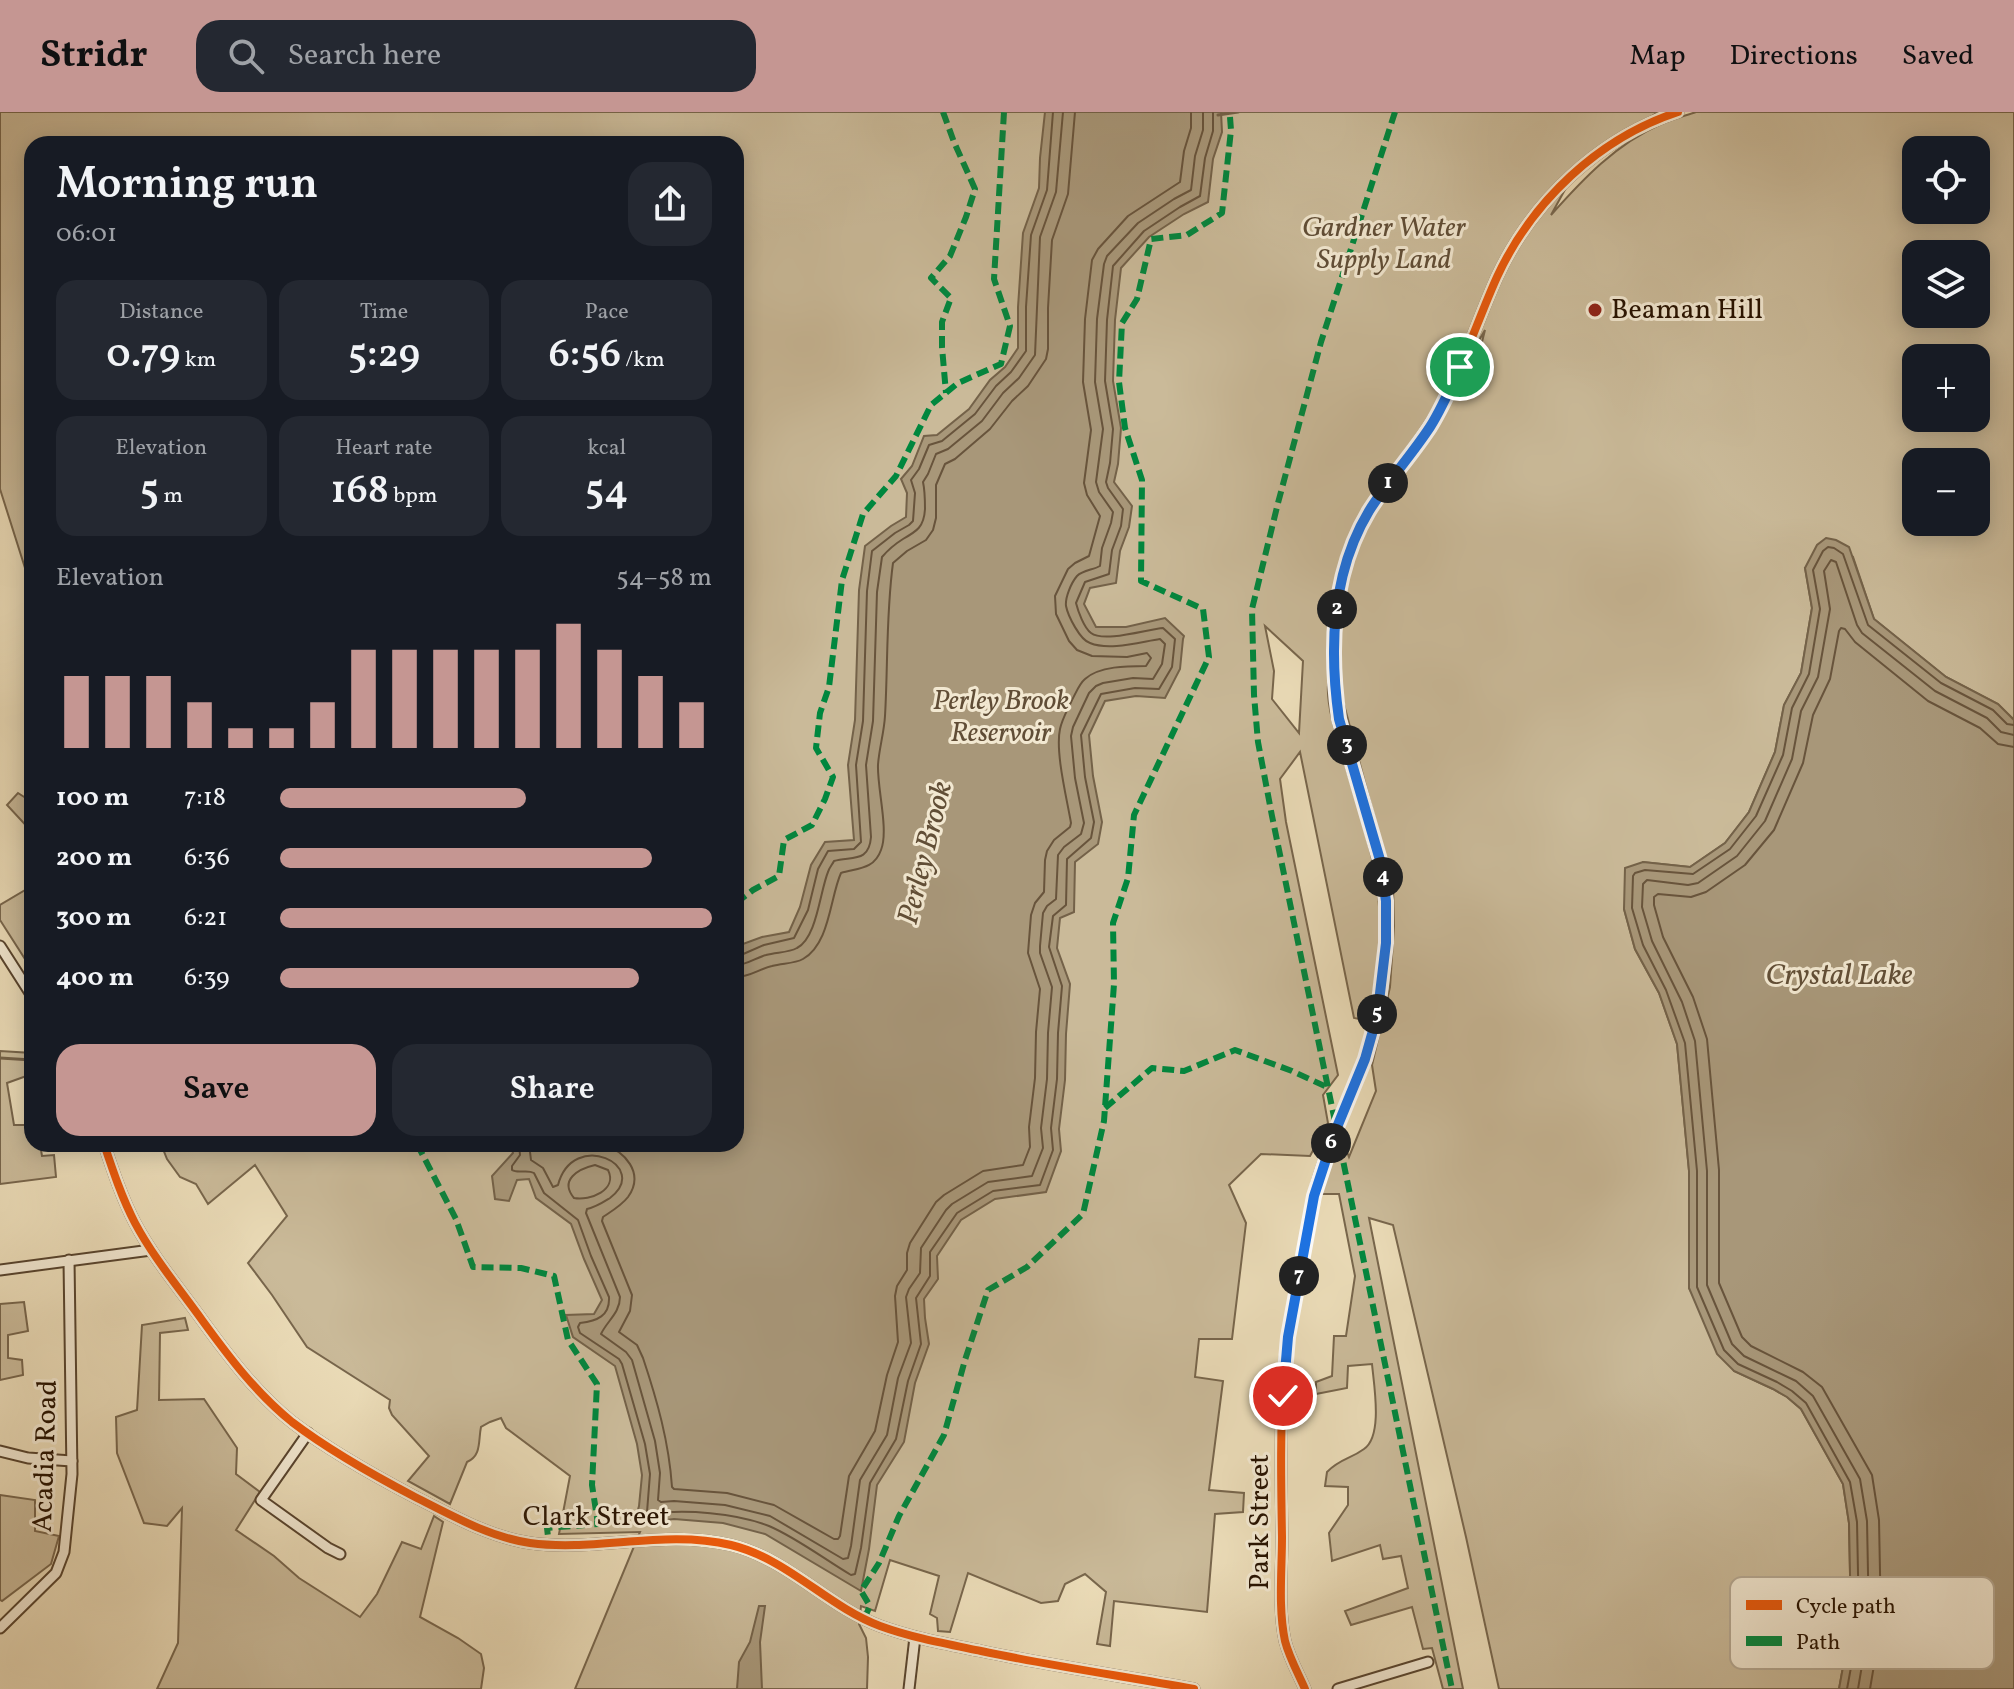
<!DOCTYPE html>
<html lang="en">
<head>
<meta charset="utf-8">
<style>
	body { margin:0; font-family:Vollkorn,serif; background:#242831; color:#f1f3f6; height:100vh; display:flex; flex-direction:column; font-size:30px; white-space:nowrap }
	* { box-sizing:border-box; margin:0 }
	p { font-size:26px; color:#9ea1a6 }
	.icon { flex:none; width:44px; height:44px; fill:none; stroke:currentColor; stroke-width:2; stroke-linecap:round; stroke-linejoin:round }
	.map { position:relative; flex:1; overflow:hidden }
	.side { position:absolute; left:24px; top:24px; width:720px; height:1016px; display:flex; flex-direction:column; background:#171b24; border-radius:24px; box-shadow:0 4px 20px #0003 }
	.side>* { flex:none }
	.controls { position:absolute; left:1902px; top:24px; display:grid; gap:16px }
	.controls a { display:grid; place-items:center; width:88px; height:88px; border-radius:16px; background:#171b24; box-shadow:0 4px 20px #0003; font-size:40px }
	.pin { position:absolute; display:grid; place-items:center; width:68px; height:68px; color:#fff; margin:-34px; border:4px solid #fff; border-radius:50%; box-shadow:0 2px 8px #0007 }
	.km { position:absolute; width:40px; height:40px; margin:-20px; border-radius:50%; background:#222; color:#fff; font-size:22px; line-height:40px; text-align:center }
	.round { display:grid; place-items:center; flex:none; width:84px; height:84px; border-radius:24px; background:#242831 }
	.summary { display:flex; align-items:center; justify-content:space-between; height:136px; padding:0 32px }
	h1 { font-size:44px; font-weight:600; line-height:60px }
	.figures { display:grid; grid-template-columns:repeat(3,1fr); gap:12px; height:136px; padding:8px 32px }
	.figures div { display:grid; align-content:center; border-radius:20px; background:#242831; text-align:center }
	.figures b { font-size:40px; font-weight:600 }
	.figures small { font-size:22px; font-weight:400 }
	.figures p { font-size:22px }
	.chart { height:224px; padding:16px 32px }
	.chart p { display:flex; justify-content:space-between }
	.chart svg { width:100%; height:144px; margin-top:8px; stroke:#c59692; stroke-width:6 }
	.action { display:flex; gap:16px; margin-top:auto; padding:16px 32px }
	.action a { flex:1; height:92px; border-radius:24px; background:#c59692; color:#111; font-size:32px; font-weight:600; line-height:92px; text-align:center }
	.action a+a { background:#242831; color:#f1f3f6 }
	ul { padding:0 32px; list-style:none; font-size:26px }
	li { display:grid; grid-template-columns:128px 96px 1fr; align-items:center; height:60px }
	li i { height:20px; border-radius:10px; background:#c59692 }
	header { display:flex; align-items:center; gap:48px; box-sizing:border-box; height:112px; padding:0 40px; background:#c59692; color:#111 }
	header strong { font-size:38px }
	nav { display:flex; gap:44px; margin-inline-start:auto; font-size:28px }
	.search { width:560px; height:72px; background:#242831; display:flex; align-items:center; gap:20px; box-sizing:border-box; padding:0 28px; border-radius:24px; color:#9ea1a6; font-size:30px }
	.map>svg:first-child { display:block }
	.green { fill:#caba99; stroke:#78664c; stroke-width:2; fill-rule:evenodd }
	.water { fill:#a89779; stroke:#746249; stroke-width:2 }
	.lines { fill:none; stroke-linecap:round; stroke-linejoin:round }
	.shore { stroke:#68543c; stroke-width:2 }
	.stream { stroke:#746249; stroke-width:3 }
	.minor-casing { stroke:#58442e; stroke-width:13 }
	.minor { stroke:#f2e8d1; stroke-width:9 }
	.quiet { stroke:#00873e; stroke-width:6; stroke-dasharray:12 6; stroke-linecap:butt }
	.cycleway-casing { stroke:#f2e8d1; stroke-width:13 }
	.cycleway { stroke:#e8590c; stroke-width:8 }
	.route-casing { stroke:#fff; stroke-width:16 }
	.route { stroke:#1a73e8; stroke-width:10 }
	.poi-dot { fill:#8f2418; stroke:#f2e8d1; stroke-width:3 }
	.labels { text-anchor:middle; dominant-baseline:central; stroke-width:6; stroke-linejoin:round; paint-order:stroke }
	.park-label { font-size:28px; font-style:italic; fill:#604d36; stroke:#f2e8d1 }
	.poi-label { font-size:28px; fill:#271200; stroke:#f2e8d1; text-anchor:start }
	.street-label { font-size:28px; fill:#271200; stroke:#f2e8d1 }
	.water-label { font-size:30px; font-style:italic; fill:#614e36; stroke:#f2e8d1 }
	.key { fill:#f2e8d1; stroke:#b5a892; stroke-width:2 }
	.key-label { font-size:22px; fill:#271200 }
</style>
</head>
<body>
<header>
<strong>Stridr</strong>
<div class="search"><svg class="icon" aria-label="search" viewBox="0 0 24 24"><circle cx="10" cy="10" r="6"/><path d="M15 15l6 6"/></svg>Search here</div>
<nav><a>Map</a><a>Directions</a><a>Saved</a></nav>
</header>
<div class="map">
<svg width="2014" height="1577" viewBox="0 0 2014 1577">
	<rect width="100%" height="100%" fill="#ebdcb8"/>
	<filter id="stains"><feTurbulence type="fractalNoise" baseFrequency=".0025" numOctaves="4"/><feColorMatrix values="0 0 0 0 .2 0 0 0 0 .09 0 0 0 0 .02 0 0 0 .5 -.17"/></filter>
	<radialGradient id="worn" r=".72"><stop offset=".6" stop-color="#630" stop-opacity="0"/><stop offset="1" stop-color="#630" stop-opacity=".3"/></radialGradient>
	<g class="green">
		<path d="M0,0H1658L1578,54L1551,103C1583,67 1616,32 1661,12C1672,7 1684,4 1696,0H2014V608L1998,592L1946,565L1874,507L1853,445L1805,456L1812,496L1801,561L1784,593L1775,640L1749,700L1725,731L1690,755L1643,750L1624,797L1635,837L1659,881L1677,932L1689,1059V1176L1734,1259L1773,1277L1787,1285L1801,1297L1843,1372L1849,1411L1851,1511L1839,1577H1499L1466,1425L1393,1113L1369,1106L1463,1577H1443L1432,1536L1423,1537L1412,1495L1351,1513L1345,1499L1408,1476L1401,1444L1383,1447L1380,1433L1332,1449L1329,1421L1348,1393V1375L1325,1374L1327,1360C1341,1346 1349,1348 1364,1337C1383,1324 1374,1274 1372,1252L1348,1254L1347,1276L1316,1282V1270L1332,1264L1334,1224H1346L1355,1164L1339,1082H1318L1341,1024L1349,1045L1376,979L1372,953L1390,875L1394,814L1393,775L1342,585L1328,573C1326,597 1341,638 1348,662C1369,730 1387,782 1377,855C1374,873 1374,892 1364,908L1354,906L1300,640L1280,667L1286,710L1338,963L1323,983L1328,1011L1310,1044L1261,1042L1229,1073L1246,1111L1232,1227H1199L1195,1265L1223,1269L1209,1378L1244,1381L1243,1400L1215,1402L1207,1500L1114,1489L1110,1534L1097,1532L1106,1480L1085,1462L1065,1472L1058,1489L1041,1491L968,1461L950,1520L938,1519L937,1506L930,1502L939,1464L890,1448L875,1499L861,1494L859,1512L866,1526L868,1545L867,1577H575L640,1420L559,1422L570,1364L506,1316L501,1306L490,1310L481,1315C478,1329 482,1343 467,1350L450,1392L408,1369L429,1344L392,1303L389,1296L390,1288L307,1235L272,1183L248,1151L287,1104L255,1053L208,1092L196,1072L180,1065L167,1047L161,1032H736V32H32V478L0,377ZM1916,38H1976V98H1916ZM1916,142H1976V202H1916ZM1485,218C1479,246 1463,275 1445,297L1456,268ZM1916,246H1976V306H1916ZM1916,350H1976V410H1916ZM1265,514L1303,549L1299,621L1272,587L1274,559Z"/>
		<path d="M18,681L32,690V720L7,693Z"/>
		<path d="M32,774V858L0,808V793Z"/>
		<path d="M0,939L32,941V962L7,971L14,1013H32V1032H40L42,1044L54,1043L56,1065L0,1072Z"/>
		<path d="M24,1190L28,1219L8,1223V1246L22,1248L23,1263L0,1268V1192Z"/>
		<path d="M185,1206L188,1218L160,1221L159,1288L204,1287L237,1336L236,1362L260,1380L236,1418L274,1444L299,1466L360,1505L377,1482L402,1430L421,1437L434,1404L443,1410L420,1505L458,1526L481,1542L484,1556L481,1577H157L178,1531L182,1396L167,1414L144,1411L117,1341L116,1305L137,1298L142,1213Z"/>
		<path d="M0,1383L35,1388V1419L59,1424L51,1452L2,1489L0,1488Z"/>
	</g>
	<g class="water">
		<path d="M1045,0H1221L1222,20L1213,47L1208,90L1184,102L1149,125L1121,156L1115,208L1113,269L1121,316L1118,352L1114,370L1132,394L1129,415L1120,439L1116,471L1090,476L1084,492L1096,515H1126L1165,506L1184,524L1183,527L1180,557L1165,586L1136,584L1105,589L1089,623L1093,664L1102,710L1098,732L1075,750L1074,800L1060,806L1057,836L1070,872L1066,922L1065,968L1059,1017L1061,1039L1046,1080L995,1087L961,1108L937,1144L938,1167L924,1187L925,1206L929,1232L915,1271L904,1330L877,1373L869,1437L861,1479L765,1422L723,1411L674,1407L634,1412L639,1394L642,1363L637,1332L615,1254L573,1225L566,1203L594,1202L602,1188L584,1147L571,1112L536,1086L529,1067L517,1068L509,1089L495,1087L492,1064L513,1041L510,1032H736V841L740,833L762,825L789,820L800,795L811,753L825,730L854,728L848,653L855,608L859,478L865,434L891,414L906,405L907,381L901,367L912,354L924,324L937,323L969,297L990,268L1005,255L1018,236V195L1023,121L1039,76L1040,46Z"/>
		<path d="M1826,426L1836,428L1849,435L1874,507L1946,565L1998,592L2014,608V1577H1839L1851,1511L1849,1411L1843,1372L1801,1297L1787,1285L1773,1277L1734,1259L1717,1242L1689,1176V1059L1677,932L1659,881L1635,837L1624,797L1625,756L1643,750L1690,755L1725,731L1749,700L1775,640L1784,593L1801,561L1812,496L1805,456L1817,433Z"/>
		<path d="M759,1494H765L760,1530L762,1577H737L739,1550L750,1530Z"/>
	</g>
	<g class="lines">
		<g class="shore">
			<path d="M736,843H741L764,833L794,826L808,798L818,757L828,739L854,737L861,730L856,653L863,609L867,479L872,439L895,421L909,413L913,409L915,381L911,368L919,357L929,333L942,329L975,302L996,274L1011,260L1026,239V195L1031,123L1047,78L1053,0"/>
			<path d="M736,853C747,853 755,846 766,843C776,840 788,841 797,836C817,826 820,779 828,760C829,756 832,753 834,749C852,744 869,751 871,725L866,653L873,609L877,480L882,445C888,438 895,432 903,427C917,419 924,415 925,397C925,388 925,379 923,370L928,362L936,342L948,337L982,309L1003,281L1019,266L1035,243L1040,125L1056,80L1063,0"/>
			<path d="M736,865C750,865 759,857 772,854C782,851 794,852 803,847C830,832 830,785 841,761C857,756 874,758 881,738C889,718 877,676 878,653C879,637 884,621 885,604C888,553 886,502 893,451L907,439L926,428L933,418L936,406V373L945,352L955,347L990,317L1012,289L1028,274L1046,247L1048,237V196L1052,128L1068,82L1075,0"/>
			<path d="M519,1032L520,1043L512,1054V1058C518,1062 527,1057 534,1061L544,1081L578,1108L591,1144L609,1185C610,1204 597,1209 580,1211L578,1215L580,1221L619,1247L622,1252L645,1332L650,1362L647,1400L650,1402C685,1397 736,1401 769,1414C797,1426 824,1447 851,1463L855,1462L861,1436L870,1371L896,1327L908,1269L921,1232L916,1186L930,1164V1140L957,1101L993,1079L1040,1073L1053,1038L1051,1016L1057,967L1058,921L1062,874L1049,835L1053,804L1066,793L1067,747L1091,726L1094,710L1085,665L1081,623L1101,582L1135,576L1159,577L1172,555L1175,527L1163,516C1148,517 1104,531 1091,521C1084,516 1078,499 1076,491L1085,470L1109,462L1112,438L1121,414L1123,397L1108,376L1106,370L1110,351L1113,317L1105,269L1107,208L1113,154L1144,119L1180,95L1200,84L1205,46L1213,19V0"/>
			<path d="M529,1032L531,1048L543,1056L553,1075L558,1073C573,1016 652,1054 610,1086C602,1091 596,1095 587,1097L586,1101L620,1185C620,1201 607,1209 601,1222L626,1240L632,1248L655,1329L660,1361L658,1388L661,1390L674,1389L725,1393L770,1404L843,1447L848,1446L851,1434L860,1368L887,1323L898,1266L911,1231L906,1185L909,1177L920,1161L921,1136L946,1098L952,1092L988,1070L1032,1064L1043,1036L1041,1016L1047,967L1048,921L1052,875L1040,841V834L1043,801L1047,794L1056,787L1058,743L1064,735L1081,722L1084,711L1075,666L1071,624L1073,615L1089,581L1096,574L1103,571L1133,566L1153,567L1162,552L1165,532L1160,527C1140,530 1109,539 1090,531C1080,528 1068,504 1066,494C1065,486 1071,471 1077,464C1083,458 1093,458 1100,454L1102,436L1111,411L1113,400L1099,380L1096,370L1103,317L1095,270L1097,207L1104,152L1107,144L1138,111L1174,87L1191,78L1195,44L1203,18V0"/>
			<path d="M602,1032C625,1039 645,1061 628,1085C622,1093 612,1099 603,1105L602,1109L632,1183L630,1199L619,1220L637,1233L643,1246C657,1288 669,1330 672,1375L674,1377L727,1381L774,1393L834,1427H838L840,1424L849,1364L875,1319L887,1263L898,1230L895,1184L897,1174L907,1158V1141L910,1131L936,1090L944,1083L983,1059L1023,1053L1030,1035L1029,1015L1035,966L1036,920L1040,877L1028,841L1031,803L1035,791L1044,780L1045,748L1047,739L1054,728L1070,715L1071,711C1067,687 1055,640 1060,617C1062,607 1068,597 1072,588C1076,581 1079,572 1085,567C1099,554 1128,554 1146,554L1151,546L1147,541L1127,545L1092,544L1077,538L1069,529L1056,502L1055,484L1068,457L1075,451L1089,444L1100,404L1087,383L1084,371L1091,318L1083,270L1085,207L1092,148L1098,137L1128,104L1180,70L1184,39L1191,16V0"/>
			<path d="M595,1053L608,1058C618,1078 590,1089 574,1086C559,1068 578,1057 595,1053Z"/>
			<path d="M1847,1577L1859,1512L1857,1410L1850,1370L1806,1291L1792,1279L1777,1270L1738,1252L1724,1238L1697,1175V1059L1685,931L1666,878L1643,833L1632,796L1633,764L1635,761L1645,758L1693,762L1730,737L1756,704L1783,643L1792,596L1809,562L1820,497L1813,458L1823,439L1828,435L1834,436L1843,442L1868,513L1941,571L1993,598L2007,612L2014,613"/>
			<path d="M1858,1577L1869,1512L1867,1409L1860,1367L1813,1284L1796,1269L1744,1244L1732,1232L1707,1173V1059L1695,929L1682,890L1652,829L1642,795L1643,772L1647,768L1688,773L1698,771L1737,744L1765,709L1792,647L1801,599L1818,565L1830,497L1824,459L1831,448L1836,450L1857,513L1862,521L1935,579L1987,606L2001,620L2014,623"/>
			<path d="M1870,1577L1881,1512L1879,1408L1872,1363L1822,1275L1803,1260L1751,1234L1742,1225L1719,1171V1058L1707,927L1693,885L1663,825L1654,793V785L1658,782L1691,785L1706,780L1745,753L1774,718L1803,651L1813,603L1830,567L1839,519L1841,516L1845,517L1855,530L1928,589L1980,616L1998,632L2014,635"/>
		</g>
		<g class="stream">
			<path d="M1218,3L1238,0"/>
			<path d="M0,946L32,948"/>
		</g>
		<defs>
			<g id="minor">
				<path d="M0,834L32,884"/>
				<path d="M104,1032C113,1059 122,1086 135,1111C153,1145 179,1176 202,1208C229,1245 256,1281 292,1310C330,1339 373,1363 415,1385C451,1403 489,1425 530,1431C596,1440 665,1417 731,1433C788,1447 827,1494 880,1514C913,1526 947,1532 981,1539C1052,1554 1123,1564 1194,1577"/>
				<path d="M0,1158L151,1138"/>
				<path d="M308,1321L261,1388L328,1436L340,1442"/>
				<path d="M0,1339L28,1346L72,1349"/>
				<path d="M0,1516L56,1461L64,1440L72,1362L69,1148"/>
				<path d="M909,1577L915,1525"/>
				<path d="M1305,1577C1298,1561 1289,1545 1285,1529C1278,1496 1282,1458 1282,1425C1281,1370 1280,1314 1284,1260C1286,1225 1294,1191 1300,1157C1306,1128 1310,1099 1317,1071C1333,1013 1368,959 1378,899C1386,854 1391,807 1382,761C1369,687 1332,618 1333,542C1334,490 1345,437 1373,393C1395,358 1423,328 1442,292C1464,252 1478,207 1497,165C1532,89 1599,26 1678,0"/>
				<path d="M1338,1577L1428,1550"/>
			</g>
		</defs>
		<use href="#minor" class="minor-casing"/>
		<use href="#minor" class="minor"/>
		<g class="quiet">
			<path d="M943,0L954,30L975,77L966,105L950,144L931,166L951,186L942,210V235L946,281"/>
			<path d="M1395,0L1321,230L1278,391L1252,497L1254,583L1258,630L1272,704L1452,1577"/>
			<path d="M736,791L753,778L779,764L784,728L812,713L825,687L833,665L816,636L820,601L829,575L842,468L863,402L896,364L931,293L958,271L1001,252L1010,214L994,167L1004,0"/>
			<path d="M1105,996L1152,956L1184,959L1235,938L1292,959L1329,976"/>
			<path d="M417,1032L456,1107L473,1155L521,1156L554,1164L568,1228L597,1272L592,1373L598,1412L547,1416L549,1433"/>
			<path d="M864,1507L870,1494L861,1479L879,1451L899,1404L944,1323L965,1248L988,1178L1027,1155L1083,1102L1104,1009L1114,872L1113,811L1128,766L1134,703L1209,545L1203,497L1141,469L1142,368L1125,316L1119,270L1122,211L1137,187L1151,127L1187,123L1222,101L1231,18L1230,5"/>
		</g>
		<defs>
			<g id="cycleway">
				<path d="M104,1032C113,1059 122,1086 135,1111C153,1145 179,1176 202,1208C229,1245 256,1281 292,1310C330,1339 373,1363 415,1385C451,1403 489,1425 530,1431C596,1440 665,1417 731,1433C788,1447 827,1494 880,1514C913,1526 947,1532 981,1539C1052,1554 1123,1564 1194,1577"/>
				<path d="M1305,1577C1298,1561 1289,1545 1285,1529C1278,1496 1282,1458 1282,1425C1281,1370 1280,1314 1284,1260C1286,1225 1294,1191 1300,1157C1306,1128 1310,1099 1317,1071C1333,1013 1368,959 1378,899C1386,854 1391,807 1382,761C1369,687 1332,618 1333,542C1334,490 1345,437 1373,393C1395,358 1423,328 1442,292C1464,252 1478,207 1497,165C1532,89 1599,26 1678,0"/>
			</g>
		</defs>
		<use href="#cycleway" class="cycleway-casing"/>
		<use href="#cycleway" class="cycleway"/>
	</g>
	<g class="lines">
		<defs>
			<path id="route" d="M1283,1284L1288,1225L1314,1084L1335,1020L1365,947L1372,922L1378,898L1386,831V789L1380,748L1339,607C1329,537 1331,462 1369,399C1387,370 1411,344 1430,315C1442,296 1451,275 1460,255"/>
		</defs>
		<use href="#route" class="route-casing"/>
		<use href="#route" class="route"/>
	</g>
	<circle class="poi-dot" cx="1595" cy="198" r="8"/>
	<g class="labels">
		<g class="park-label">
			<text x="1384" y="116">Gardner Water<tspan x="1384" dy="32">Supply Land</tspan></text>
			<text x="1001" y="589">Perley Brook<tspan x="1001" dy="32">Reservoir</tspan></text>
		</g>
		<g class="poi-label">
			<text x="1611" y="198">Beaman Hill</text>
		</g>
		<g class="street-label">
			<text transform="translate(46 1344) rotate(-88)">Acadia Road</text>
			<text x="596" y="1405">Clark Street</text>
			<text transform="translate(1260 1410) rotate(-90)">Park Street</text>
		</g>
		<g class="water-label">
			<text transform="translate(926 741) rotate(-76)">Perley Brook</text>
			<text x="1839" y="864">Crystal Lake</text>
		</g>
	</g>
	<rect x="1730" y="1465" width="264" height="92" rx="12" class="key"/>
	<rect x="1746" y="1488" width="36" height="10" fill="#e8590c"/>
	<rect x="1746" y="1524" width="36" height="10" fill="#00873e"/>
	<g class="key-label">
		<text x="1796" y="1501">Cycle path</text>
		<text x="1796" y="1537">Path</text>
	</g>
	<rect width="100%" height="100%" filter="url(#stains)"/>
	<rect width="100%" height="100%" fill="url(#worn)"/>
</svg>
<div class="controls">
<a><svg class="icon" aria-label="locate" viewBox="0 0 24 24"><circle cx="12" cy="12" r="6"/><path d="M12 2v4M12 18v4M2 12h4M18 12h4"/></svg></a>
<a><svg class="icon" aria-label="layers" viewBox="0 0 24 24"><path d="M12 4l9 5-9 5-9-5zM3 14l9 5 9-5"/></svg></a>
<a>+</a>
<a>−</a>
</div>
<div class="pin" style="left:1460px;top:255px;background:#1e9e55"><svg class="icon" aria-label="arrive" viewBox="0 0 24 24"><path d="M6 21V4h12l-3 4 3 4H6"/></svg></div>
<div class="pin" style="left:1283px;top:1284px;background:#d93025"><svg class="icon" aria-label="check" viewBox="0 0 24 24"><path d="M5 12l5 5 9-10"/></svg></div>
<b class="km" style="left:1388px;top:371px">1</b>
<b class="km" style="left:1337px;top:497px">2</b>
<b class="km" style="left:1347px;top:633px">3</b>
<b class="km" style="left:1383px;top:765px">4</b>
<b class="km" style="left:1377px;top:902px">5</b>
<b class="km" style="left:1331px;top:1031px">6</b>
<b class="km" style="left:1299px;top:1164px">7</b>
<section class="side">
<div class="summary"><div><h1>Morning run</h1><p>06:01</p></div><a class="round"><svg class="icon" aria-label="share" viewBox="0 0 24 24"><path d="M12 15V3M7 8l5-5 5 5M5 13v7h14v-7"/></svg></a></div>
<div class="figures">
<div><p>Distance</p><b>0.79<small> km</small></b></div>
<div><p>Time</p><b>5:29</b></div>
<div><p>Pace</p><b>6:56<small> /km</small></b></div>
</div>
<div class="figures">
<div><p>Elevation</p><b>5<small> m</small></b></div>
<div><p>Heart rate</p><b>168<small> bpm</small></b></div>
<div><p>kcal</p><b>54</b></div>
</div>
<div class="chart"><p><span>Elevation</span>54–58 m</p>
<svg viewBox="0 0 160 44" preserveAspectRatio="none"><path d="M5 44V22M15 44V22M25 44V22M35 44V30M45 44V38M55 44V38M65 44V30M75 44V14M85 44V14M95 44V14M105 44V14M115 44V14M125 44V6M135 44V14M145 44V22M155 44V30"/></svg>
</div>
<ul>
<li><b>100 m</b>7:18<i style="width:57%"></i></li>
<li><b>200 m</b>6:36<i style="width:86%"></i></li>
<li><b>300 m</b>6:21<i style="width:100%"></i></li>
<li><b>400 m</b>6:39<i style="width:83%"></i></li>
</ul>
<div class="action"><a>Save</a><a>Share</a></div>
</section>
</div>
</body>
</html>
